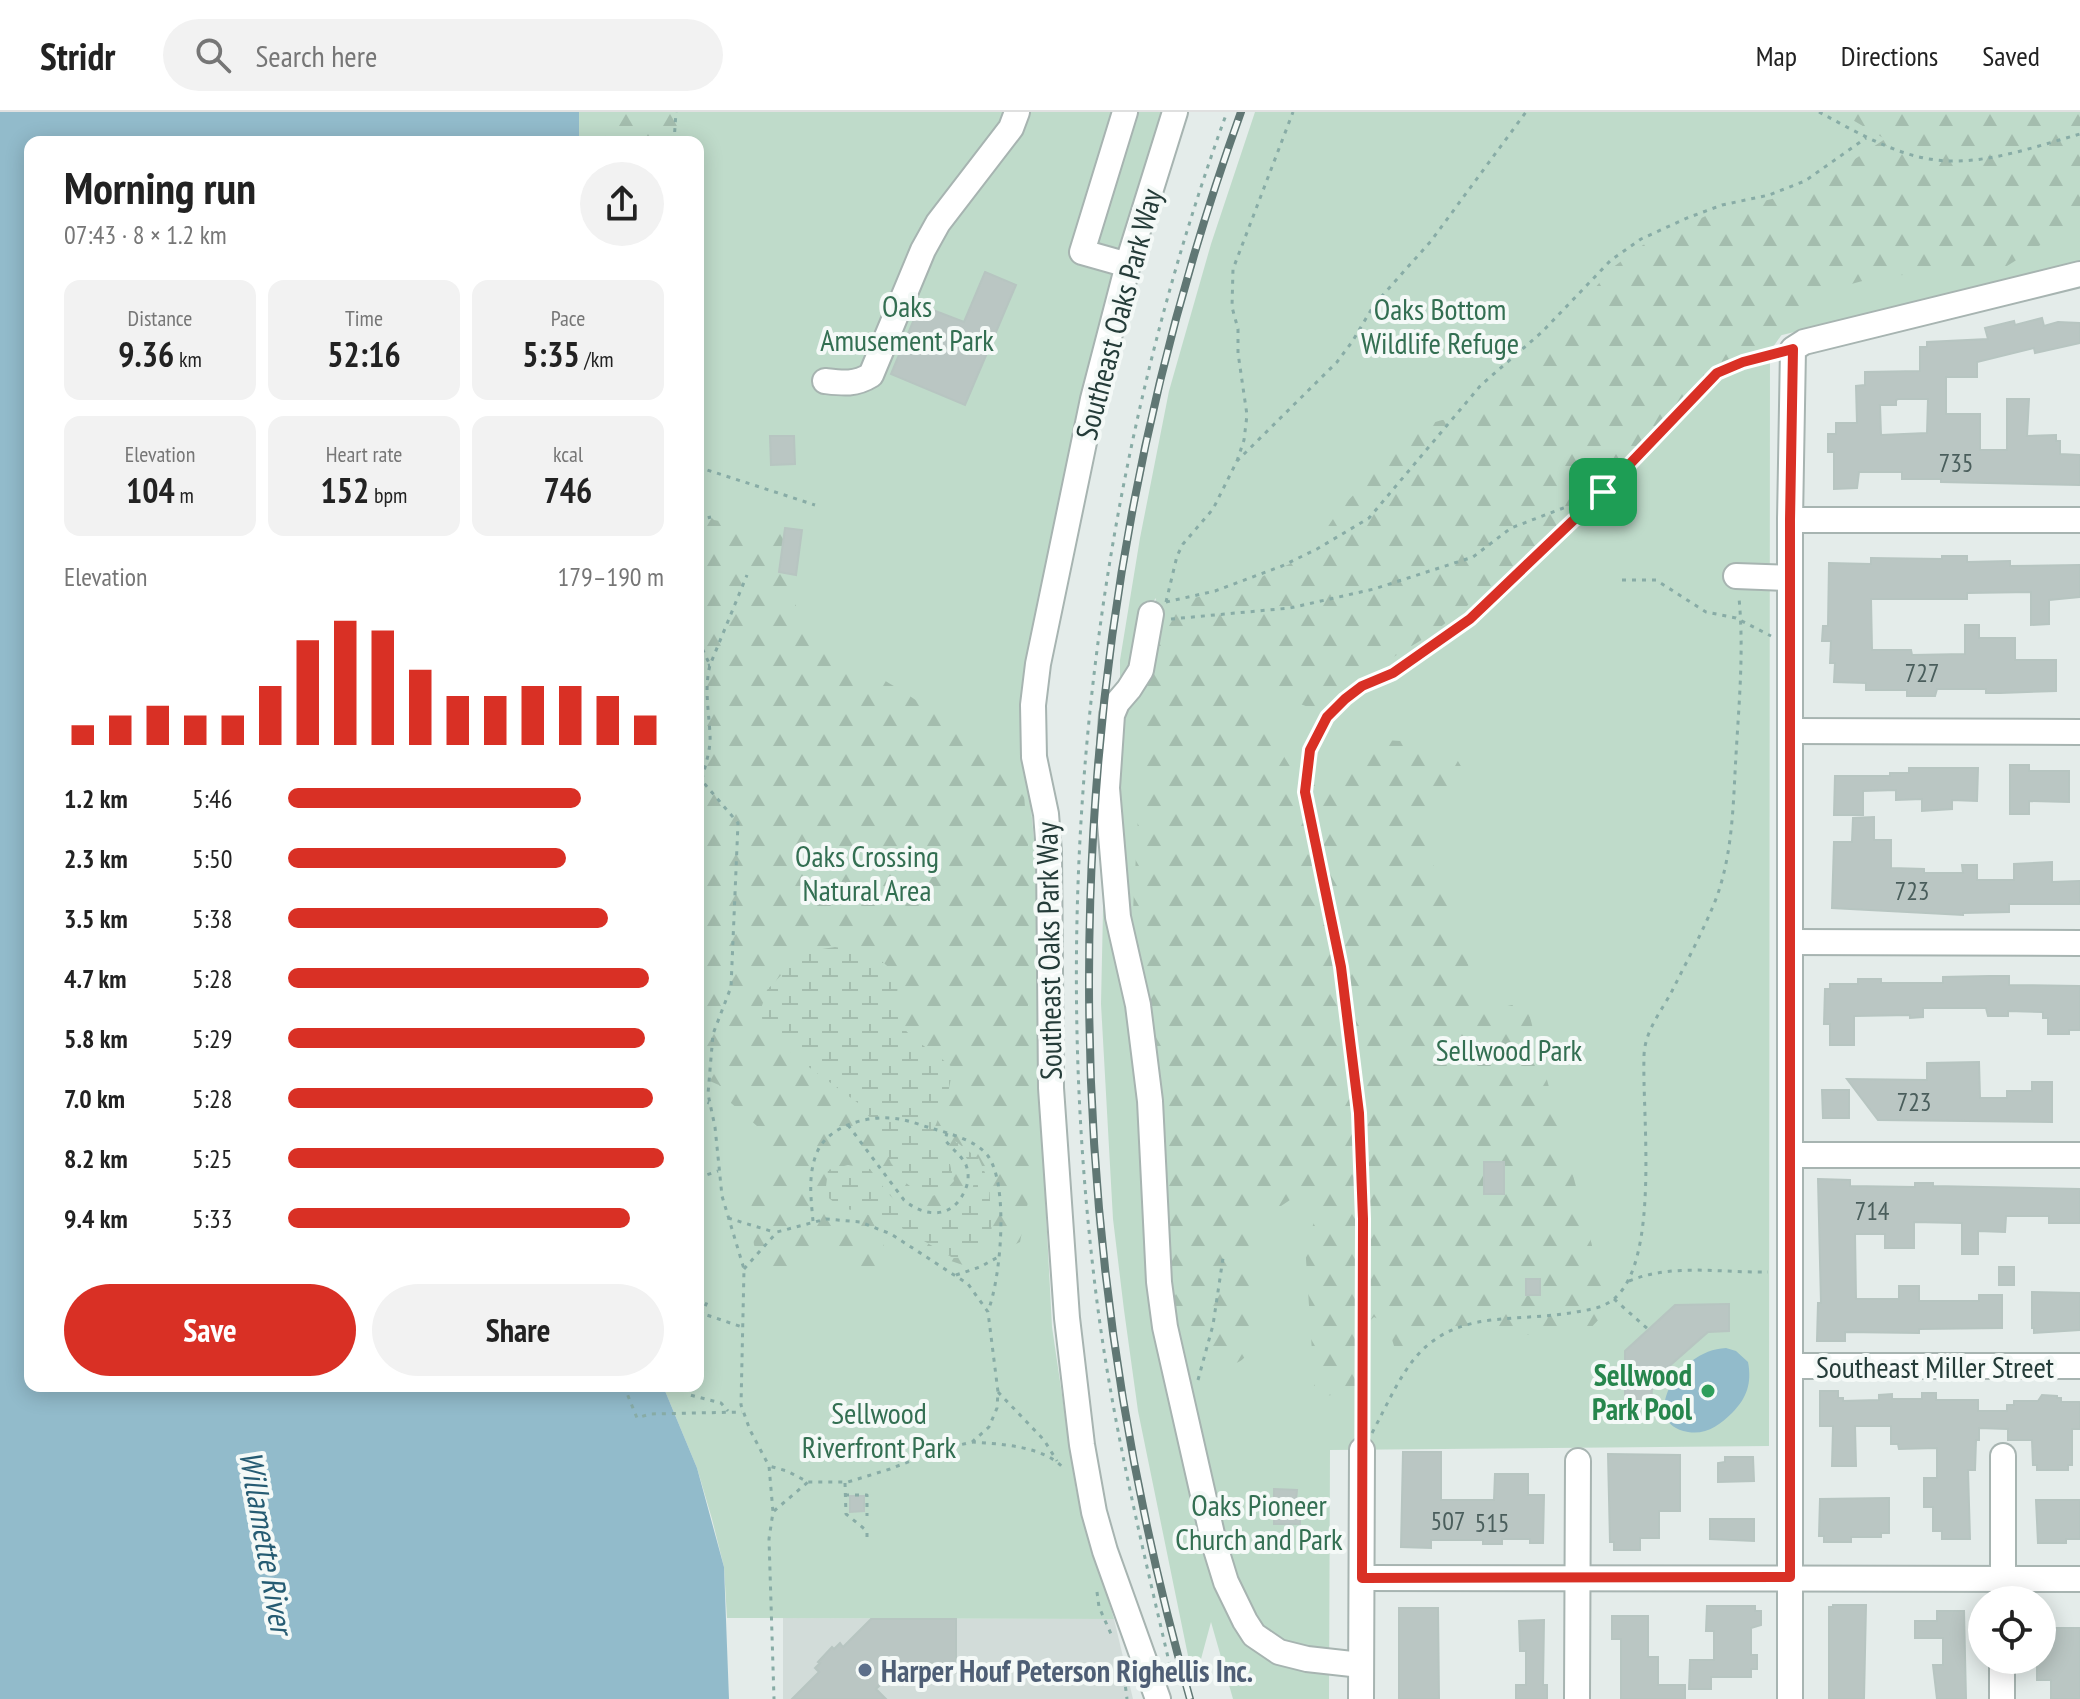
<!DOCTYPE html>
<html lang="en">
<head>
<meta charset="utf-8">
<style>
	body { margin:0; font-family:"PT Sans Narrow",sans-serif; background:#f2f2f2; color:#222; height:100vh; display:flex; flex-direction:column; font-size:30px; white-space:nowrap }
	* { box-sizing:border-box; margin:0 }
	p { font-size:26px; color:#767676 }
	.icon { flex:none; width:44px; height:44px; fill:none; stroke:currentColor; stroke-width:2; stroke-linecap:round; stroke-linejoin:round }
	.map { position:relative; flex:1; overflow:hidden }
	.details { position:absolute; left:24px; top:24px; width:680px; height:1256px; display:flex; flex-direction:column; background:#fff; border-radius:16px; box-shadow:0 4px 20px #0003 }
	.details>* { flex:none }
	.controls { position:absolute; left:1968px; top:1474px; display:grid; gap:16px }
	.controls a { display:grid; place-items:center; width:88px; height:88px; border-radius:50%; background:#fff; box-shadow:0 4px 20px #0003; font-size:40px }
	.pin { position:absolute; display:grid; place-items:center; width:68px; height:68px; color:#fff; margin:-34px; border-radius:16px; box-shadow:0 4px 12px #0006 }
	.round { display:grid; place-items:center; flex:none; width:84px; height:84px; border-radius:42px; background:#f2f2f2 }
	.headline { display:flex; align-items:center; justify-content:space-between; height:136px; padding:0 40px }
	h1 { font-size:44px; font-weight:700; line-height:60px }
	.metrics { display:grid; grid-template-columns:repeat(3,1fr); gap:12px; height:136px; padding:8px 40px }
	.metrics div { display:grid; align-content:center; border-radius:16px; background:#f2f2f2; text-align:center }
	.metrics b { font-size:34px; font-weight:700 }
	.metrics small { font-size:22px; font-weight:400 }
	.metrics p { font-size:22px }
	.chart { height:224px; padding:16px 40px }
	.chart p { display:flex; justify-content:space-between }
	.chart svg { width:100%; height:144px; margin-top:8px; stroke:#d93025; stroke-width:6 }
	.primary-button { display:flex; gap:16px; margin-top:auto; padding:16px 40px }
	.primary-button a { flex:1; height:92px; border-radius:48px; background:#d93025; color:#fff; font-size:32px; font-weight:700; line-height:92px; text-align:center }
	.primary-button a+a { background:#f2f2f2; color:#222 }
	ul { padding:0 40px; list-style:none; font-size:26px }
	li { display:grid; grid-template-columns:128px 96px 1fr; align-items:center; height:60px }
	li i { height:20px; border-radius:10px; background:#d93025 }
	header { display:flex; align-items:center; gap:48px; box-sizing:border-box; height:112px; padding:0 40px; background:#fff; border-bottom:2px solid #e0e0e0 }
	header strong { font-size:38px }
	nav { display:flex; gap:44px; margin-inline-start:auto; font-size:28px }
	.search { width:560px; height:72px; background:#f2f2f2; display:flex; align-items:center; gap:20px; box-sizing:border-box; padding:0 28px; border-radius:44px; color:#767676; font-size:30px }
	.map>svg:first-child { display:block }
	.built { fill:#d2dcd9 }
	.green { fill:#bfdbca }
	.forest { fill:url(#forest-firs) }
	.wetland { fill:url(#wetland-marsh) }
	.water { fill:#92bbcb }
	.building { fill:#bac6c3; stroke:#b7c5c1; stroke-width:2; fill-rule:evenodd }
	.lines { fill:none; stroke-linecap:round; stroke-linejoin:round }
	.minor-casing { stroke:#a7b4b1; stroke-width:28 }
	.path { stroke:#88aca6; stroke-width:3; stroke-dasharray:4 6; stroke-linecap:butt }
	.minor { stroke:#fff; stroke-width:24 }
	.rail-casing { stroke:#607774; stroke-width:8 }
	.rail { stroke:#f4f9f7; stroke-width:5; stroke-dasharray:15; stroke-linecap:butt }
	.route-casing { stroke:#fff; stroke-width:16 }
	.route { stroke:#d93025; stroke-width:10 }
	.leisure-dot { fill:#2e9e5b; stroke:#f4f9f7; stroke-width:3 }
	.service-dot { fill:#5c6f8a; stroke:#f4f9f7; stroke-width:3 }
	.labels { text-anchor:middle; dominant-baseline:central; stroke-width:8; stroke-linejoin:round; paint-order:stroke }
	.number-label { font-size:26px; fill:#4a5e5c }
	.park-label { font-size:30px; fill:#336f52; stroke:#f4f9f7 }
	.street-label { font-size:30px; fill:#253c39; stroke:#f4f9f7 }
	.leisure-label { font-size:30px; font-weight:bold; fill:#27864d; stroke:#f4f9f7; text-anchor:end }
	.service-label { font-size:30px; font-weight:bold; fill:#4e5e75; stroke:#f4f9f7; text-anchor:start }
	.water-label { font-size:32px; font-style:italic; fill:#255b72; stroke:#f4f9f7 }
</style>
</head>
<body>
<header>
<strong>Stridr</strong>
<div class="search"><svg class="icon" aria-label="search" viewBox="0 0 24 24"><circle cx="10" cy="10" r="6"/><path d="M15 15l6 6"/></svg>Search here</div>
<nav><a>Map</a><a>Directions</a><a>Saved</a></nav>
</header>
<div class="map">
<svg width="2080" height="1587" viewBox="0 0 2080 1587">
	<defs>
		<pattern id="forest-firs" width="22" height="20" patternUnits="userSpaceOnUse" patternTransform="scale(2)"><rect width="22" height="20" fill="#bfdbca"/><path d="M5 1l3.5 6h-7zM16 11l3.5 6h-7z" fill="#a4bdae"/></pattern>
		<pattern id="wetland-marsh" width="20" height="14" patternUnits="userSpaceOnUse" patternTransform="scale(2)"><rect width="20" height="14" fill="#bfdbca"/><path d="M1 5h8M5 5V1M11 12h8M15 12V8" fill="none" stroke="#a4bdae"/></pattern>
	</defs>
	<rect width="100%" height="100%" fill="#e4ecea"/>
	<path class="built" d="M783,1506L1114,1507L1133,1587H783Z"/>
	<g class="green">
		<path d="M579,0H1186L1127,195L1104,284L1051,539L1029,676L1039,778L1037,929L1052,1215L1076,1378L1114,1507L727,1506L724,1455L712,1407L697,1356L663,1274H698V30H579Z"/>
		<path d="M1255,0H2080V150L1770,226L1769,1334L1330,1338L1329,1587H1233L1211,1510L1194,1573L1138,1299L1124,1198L1113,1107L1101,892L1104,751L1118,607L1144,571L1156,486L1146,498L1135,554L1120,577V548L1140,426L1169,279L1211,132Z"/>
	</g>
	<g class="forest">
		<path d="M601,0H688L686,30H602C610,16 610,13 601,0Z"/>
		<path d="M1839,0H2080V108L1999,159L1881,164L1829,178L1799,198L1773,235L1734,245L1715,253L1606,370L1492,474L1433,521L1344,575L1322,597C1308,598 1276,581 1260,575L1252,581L1251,589L1298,668L1328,663L1384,628L1417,630L1455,644L1462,656L1459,667L1425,698L1420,715L1480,887L1498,896L1517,892L1528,898L1605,1181L1602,1204L1586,1221L1520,1223L1487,1214L1441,1217L1405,1237L1394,1234L1387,1211L1374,1205L1365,1213L1358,1273L1348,1280L1315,1286L1305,1132L1316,1106L1315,1092L1305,1084L1293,1086L1278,1096L1247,1100L1254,1226C1242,1272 1205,1249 1184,1222C1178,1214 1174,1203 1169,1194L1131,836L1143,613L1147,569L1159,502L1173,492L1248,471L1309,443L1339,398L1360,376L1370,350L1387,334L1412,317L1442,308L1460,309L1486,278L1564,212L1612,156L1643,133L1710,102L1796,81L1831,63L1885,27Z"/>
		<path d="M698,393L714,408L785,422L779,460L796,463V504L816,528L904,580L991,640L1023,670L1032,783L1028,894L1036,1050L1020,1130L982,1148L963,1153L939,1145L905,1123L871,1107L884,1132L878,1157C852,1166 842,1140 823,1126L820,1137L795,1167L777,1163L766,1153L754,1133L750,1097L767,1055V1039L757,1014L731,991L719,973L698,964Z"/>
	</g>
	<g class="wetland">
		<path d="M835,835L872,841L899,864C890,926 912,921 953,956L947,986L934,1017L937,1040L949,1048L954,1069L944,1080L926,1086L906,1071L891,1051L872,1008L858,991L795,945L759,903L767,878L803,840Z"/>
		<path d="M955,1029L979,1047L989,1070L992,1126L988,1137L979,1145L953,1146L888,1108L840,1095L825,1083L828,1058L848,1053L870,1057C883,1075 894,1092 914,1103C942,1118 978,1096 973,1063C971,1050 962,1039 955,1029Z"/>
	</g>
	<g class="water">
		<path d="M0,0H579V30H30V1274H663L697,1356L724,1455L729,1587H0Z"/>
		<path d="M1726,1236L1736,1239L1748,1250C1752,1271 1747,1286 1732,1301C1720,1313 1706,1323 1688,1320C1638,1312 1676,1238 1726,1236Z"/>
	</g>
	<g class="building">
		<path d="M985,160L1016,173L965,293L891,262L920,193L964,210Z"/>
		<path d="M2042,206L2044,214L2058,210L2080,211V231L2035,241L2034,236L1977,250V265H1946V302H1980V338H2007V287H2029L2027,324L2056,323V329H2060V342L2080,343V373L1941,370V367H1902V360H1859L1857,376L1834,377V340H1828V322H1836V311H1857L1856,274L1865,273V260L1920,259V235H1927V230L1988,227L1985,216L2014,209L2015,213ZM1898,287H1928L1927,321L1881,323L1880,293H1896V288Z"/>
		<path d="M770,324H794L795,352L771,353Z"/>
		<path d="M785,416L802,418L796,463L779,460Z"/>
		<path d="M1942,444H1967V450L2010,449V454L2080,453V485L2049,488V512L2031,513V480L1967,481V487H1871L1872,538H1911L1912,543L1965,542V513H1979V526H2015V548H2056V579L2000,581H1986V577H1937L1935,584H1907V578H1866V571L1834,570L1835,551H1830L1831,529H1822L1823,514H1828L1829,451L1871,452V446L1942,447Z"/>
		<path d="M2010,653H2029V659H2069V690L2029,689V702H2010Z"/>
		<path d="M1909,656H1978L1977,689L1952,688V697L1922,699V687L1896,688V678L1863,679V703H1834L1835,664H1890V661H1909Z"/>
		<path d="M1874,705V728H1891V756L1924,757V761H1963L1962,753H1977V768H2014V752L2052,750V770L2080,769V792H2009V800L1963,801V803L1832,796L1834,730H1852L1853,706Z"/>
		<path d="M1989,864H2009V873L2080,874V918H2069V922H2048V906H2043V900L2008,899V904H1988L1986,896H1923V905L1910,906V903L1854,904V933H1830V912H1824L1825,877H1830V872H1858V867H1881V871H1943V865Z"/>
		<path d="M1979,950L1980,986H2007V979H2032V970H2052V1010L1878,1008L1847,967L1927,968V951Z"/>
		<path d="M1822,978H1849V1006H1823Z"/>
		<rect x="1484" y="1050" width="20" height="32"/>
		<path d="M1818,1067L1850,1068V1074L1915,1075V1071H1933V1074L2080,1077V1111H2049V1104H2006L2005,1120L1978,1119V1142H1962V1111L1914,1110V1136H1885V1122H1855L1856,1187H1899V1174H1919V1189H1979V1183H2002V1216L1919,1217V1221L1845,1220V1229H1817L1818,1191H1821Z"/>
		<rect x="1999" y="1155" width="15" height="18"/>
		<rect x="1526" y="1167" width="14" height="16"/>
		<path d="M2032,1180L2080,1181V1218L2034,1221V1216H2032Z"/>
		<path d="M1729,1192V1219L1708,1220L1666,1257L1652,1276L1651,1296H1625V1239L1675,1193Z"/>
		<path d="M1820,1279H1838V1286H1843V1289L1879,1288V1283L1892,1282V1287H1922V1281H1936V1288H1978V1299H2007V1293H2014V1289H2038L2042,1283L2057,1284V1286H2061V1290H2080V1317H2072V1353H2068V1358H2037V1353H2033L2032,1328H2008V1317L1979,1316V1328H1976L1975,1358H1968L1970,1427H1942V1419H1933V1395H1924V1366H1937V1336L1899,1337L1898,1332H1891V1314H1855L1856,1354H1832L1833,1314H1820Z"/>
		<path d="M1403,1340H1441V1388H1494L1495,1362H1528V1383H1544L1543,1431H1530V1427H1502V1432H1483V1428H1431V1436L1401,1435Z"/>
		<path d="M1608,1342L1680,1343V1399H1659V1426H1640V1438H1614V1430H1610Z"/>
		<path d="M1725,1345H1753L1754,1369L1718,1370V1351L1725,1350Z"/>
		<path d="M1274,1377L1297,1378L1296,1388H1300V1412H1274Z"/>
		<path d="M850,1384H864V1399L850,1400Z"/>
		<path d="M1889,1386V1421H1881V1425H1851V1430H1824V1424H1819L1820,1387Z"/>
		<path d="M2036,1388H2080V1427H2066V1431H2038Z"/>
		<path d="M1710,1407H1754V1429L1710,1427Z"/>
		<path d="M1833,1493H1866L1864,1587H1829V1495H1833Z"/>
		<path d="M1707,1494H1755V1499H1761V1513L1751,1516V1543H1757V1557H1751V1565H1711V1577H1689L1690,1548H1714V1519H1706Z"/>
		<path d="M1399,1496H1438L1439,1587H1399Z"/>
		<path d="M1937,1499H1964L1966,1587H1937L1933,1553H1943V1526H1915V1509H1937Z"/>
		<path d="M1612,1504H1648V1545H1658V1573H1685V1587H1621V1527H1612Z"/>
		<path d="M871,1507H956V1561H893L876,1577L886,1587H792L819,1560L815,1556L820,1551L818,1550L832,1535L834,1537L840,1531L843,1535Z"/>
		<path d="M1544,1508L1543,1573H1547V1587H1516V1573H1526V1539H1520L1519,1509Z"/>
		<path d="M2042,1516H2080V1587H2051V1568H2037V1548H2042Z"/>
	</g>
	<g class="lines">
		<defs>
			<g id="minor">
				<path d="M1125,0L1082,140L1128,153"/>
				<path d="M825,269C842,271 855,273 871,263L923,138L938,111L1011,16L1017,0"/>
				<path d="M1790,408H2080"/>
				<path d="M1736,464L1790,466"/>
				<path d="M1151,502L1141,558L1129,577L1117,591L1112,603L1107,676L1118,805L1138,893L1150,989L1159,1170L1165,1215L1214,1431L1226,1470L1245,1509L1254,1523L1279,1540L1307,1547L1361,1553"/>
				<path d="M1790,619L2080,620"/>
				<path d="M1790,830L2080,831"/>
				<path d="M1790,1043H2080"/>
				<path d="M1790,1254H2080"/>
				<path d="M1362,1466L2080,1467"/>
				<path d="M2003,1488V1344"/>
				<path d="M1158,1587L1105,1439L1094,1400L1082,1333L1067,1206L1051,976L1049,740L1046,702L1034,645L1033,593L1038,552L1093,287L1131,141L1175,0"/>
				<path d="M1361,1587L1362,1338"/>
				<path d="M1577,1587L1578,1349"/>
				<path d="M1790,1587V408L1793,237L1804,230L2080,162"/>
				<path d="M2002,1587V1548"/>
			</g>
		</defs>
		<use href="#minor" class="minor-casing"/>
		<g class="path">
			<path d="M1819,0C1862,23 1908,51 1958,49C1999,48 2041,33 2080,22"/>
			<path d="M674,30L676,0"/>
			<path d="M1237,349L1244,328L1247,303L1238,241V217L1232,195L1233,157L1293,0"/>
			<path d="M698,355L815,393"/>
			<path d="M698,408L711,405"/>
			<path d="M1622,468H1656L1706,500L1736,506L1771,524"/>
			<path d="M1166,490L1215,479L1282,454L1317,437L1369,406L1481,273L1542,220L1611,148L1641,127L1687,106L1722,93L1769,83L1805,69L1866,26"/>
			<path d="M1166,490L1177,444L1183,432L1213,397L1237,349L1337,250L1352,230L1374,193L1431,129L1526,0"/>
			<path d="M1171,507L1290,496L1374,477L1473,445L1511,416L1600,382"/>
			<path d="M698,528L710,553"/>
			<path d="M698,555L710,553"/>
			<path d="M698,664L738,711L731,875L713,922L708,982L715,1015L722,1084L744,1157L741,1293L750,1318L769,1354L773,1400L769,1427L774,1587"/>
			<path d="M702,667C705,654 711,637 710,623C709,599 704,577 710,553L747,463"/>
			<path d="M698,987L709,991"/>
			<path d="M848,1013L904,1088C925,1106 953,1107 965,1078C969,1070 969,1061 966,1053C961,1043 952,1037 945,1028L947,1021"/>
			<path d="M698,1066L718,1059"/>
			<path d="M728,1106L774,1120"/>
			<path d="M813,1109C811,1087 808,1064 816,1043C826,1013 871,1002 899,1007C911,1009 923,1014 934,1017C951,1022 977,1029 988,1044C1009,1073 1001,1166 988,1199"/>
			<path d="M744,1157L777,1120L826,1107L860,1110L891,1122L968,1172L988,1200L998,1280L997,1296L989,1315L972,1330L939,1338L890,1357L848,1370H808L787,1359L769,1354"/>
			<path d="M956,1163L980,1155L1000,1144"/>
			<path d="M1629,1169C1673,1151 1722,1161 1768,1160"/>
			<path d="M698,1187L707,1190L698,1211"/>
			<path d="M1614,1187L1649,1218"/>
			<path d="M698,1200L742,1215"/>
			<path d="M1198,1268L1213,1213L1223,1146"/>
			<path d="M624,1274L637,1306L650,1302L742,1300"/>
			<path d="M690,1274V1283L721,1291L728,1299"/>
			<path d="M998,1280L1044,1328L1057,1349"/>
			<path d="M1362,1318L1363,1107L1359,1001L1341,855L1305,680L1310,638L1327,605L1345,587L1362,574L1393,561L1470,507L1603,380L1717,261L1772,242"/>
			<path d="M1372,1321C1404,1261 1416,1217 1492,1208C1518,1205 1544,1205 1570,1201C1586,1198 1603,1197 1615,1186C1660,1146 1642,1003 1644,945C1644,920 1661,900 1672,879C1686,851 1702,821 1714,792C1733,745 1733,693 1736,643C1739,591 1744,538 1739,486"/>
			<path d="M972,1330C1001,1332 1046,1334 1065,1358"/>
			<path d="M845,1371L846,1402L867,1419V1429"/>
			<path d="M845,1383H867V1404"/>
			<path d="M774,1399L808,1370"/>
			<path d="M1097,1480L1099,1495L1111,1522"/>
			<path d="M1170,1554C1140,1425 1109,1297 1094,1165C1048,774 1092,370 1227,0"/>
			<path d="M1123,1555L1127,1587"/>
		</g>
		<use href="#minor" class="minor"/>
		<defs>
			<path id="rail" d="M1190,1587C1041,1062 1056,513 1241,0"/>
		</defs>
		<use href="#rail" class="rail-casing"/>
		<use href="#rail" class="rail"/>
	</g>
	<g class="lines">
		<defs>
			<path id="route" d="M1793,237L1790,408V1465L1362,1466L1363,1107L1359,1001L1341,855L1305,680L1310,638L1327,605L1345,587L1362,574L1393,561L1470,507L1603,380L1717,261L1743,250Z"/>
		</defs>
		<use href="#route" class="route-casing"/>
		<use href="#route" class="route"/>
	</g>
	<circle class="leisure-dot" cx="1708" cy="1279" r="8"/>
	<circle class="service-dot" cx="865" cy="1558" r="8"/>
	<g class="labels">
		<g class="number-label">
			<text x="1956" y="350">735</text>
			<text x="1922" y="560">727</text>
			<text x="1912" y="778">723</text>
			<text x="1914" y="989">723</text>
			<text x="1872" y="1098">714</text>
			<text x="1448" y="1408">507</text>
			<text x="1492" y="1410">515</text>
		</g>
		<g class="park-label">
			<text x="907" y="193">Oaks<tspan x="907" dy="34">Amusement Park</tspan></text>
			<text x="1440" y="196">Oaks Bottom<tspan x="1440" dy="34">Wildlife Refuge</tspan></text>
			<text x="867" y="743">Oaks Crossing<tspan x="867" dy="34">Natural Area</tspan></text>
			<text x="1509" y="937">Sellwood Park</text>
			<text x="879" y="1300">Sellwood<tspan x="879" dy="34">Riverfront Park</tspan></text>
			<text x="1259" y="1392">Oaks Pioneer<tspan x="1259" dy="34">Church and Park</tspan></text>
		</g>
		<g class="street-label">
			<text transform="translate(1118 202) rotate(-75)">Southeast Oaks Park Way</text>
			<text transform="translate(1048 839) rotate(-91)">Southeast Oaks Park Way</text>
			<text x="1935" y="1254">Southeast Miller Street</text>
		</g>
		<g class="leisure-label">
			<text x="1692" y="1262">Sellwood<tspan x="1692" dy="34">Park Pool</tspan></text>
		</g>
		<g class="service-label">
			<text x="881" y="1558">Harper Houf Peterson Righellis Inc.</text>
		</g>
		<g class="water-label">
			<text transform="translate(267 1430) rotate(80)">Willamette River</text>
		</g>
	</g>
</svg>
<div class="controls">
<a><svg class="icon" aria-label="locate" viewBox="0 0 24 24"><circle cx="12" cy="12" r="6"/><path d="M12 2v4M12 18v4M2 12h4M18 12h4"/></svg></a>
</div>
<div class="pin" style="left:1603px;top:380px;background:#1e9e55"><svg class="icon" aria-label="arrive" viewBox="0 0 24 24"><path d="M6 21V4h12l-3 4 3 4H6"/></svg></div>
<section class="details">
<div class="headline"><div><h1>Morning run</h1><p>07:43 · 8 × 1.2 km</p></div><a class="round"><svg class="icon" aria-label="share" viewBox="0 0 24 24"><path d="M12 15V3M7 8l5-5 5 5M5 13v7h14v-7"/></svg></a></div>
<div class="metrics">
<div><p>Distance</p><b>9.36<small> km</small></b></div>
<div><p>Time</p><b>52:16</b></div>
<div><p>Pace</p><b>5:35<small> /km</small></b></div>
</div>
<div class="metrics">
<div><p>Elevation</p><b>104<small> m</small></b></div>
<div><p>Heart rate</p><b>152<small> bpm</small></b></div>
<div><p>kcal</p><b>746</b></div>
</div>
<div class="chart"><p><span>Elevation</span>179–190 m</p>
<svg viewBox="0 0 160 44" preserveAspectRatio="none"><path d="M5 44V38M15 44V35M25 44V32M35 44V35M45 44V35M55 44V26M65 44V12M75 44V6M85 44V9M95 44V21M105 44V29M115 44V29M125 44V26M135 44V26M145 44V29M155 44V35"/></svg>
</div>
<ul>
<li><b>1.2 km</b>5:46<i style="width:78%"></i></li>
<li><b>2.3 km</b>5:50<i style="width:74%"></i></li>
<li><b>3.5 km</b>5:38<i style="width:85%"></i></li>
<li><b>4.7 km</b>5:28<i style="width:96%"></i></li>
<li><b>5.8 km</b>5:29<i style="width:95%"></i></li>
<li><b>7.0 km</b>5:28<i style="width:97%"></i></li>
<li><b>8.2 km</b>5:25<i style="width:100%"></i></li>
<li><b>9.4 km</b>5:33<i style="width:91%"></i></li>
</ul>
<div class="primary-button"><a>Save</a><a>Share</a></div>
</section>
</div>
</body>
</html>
